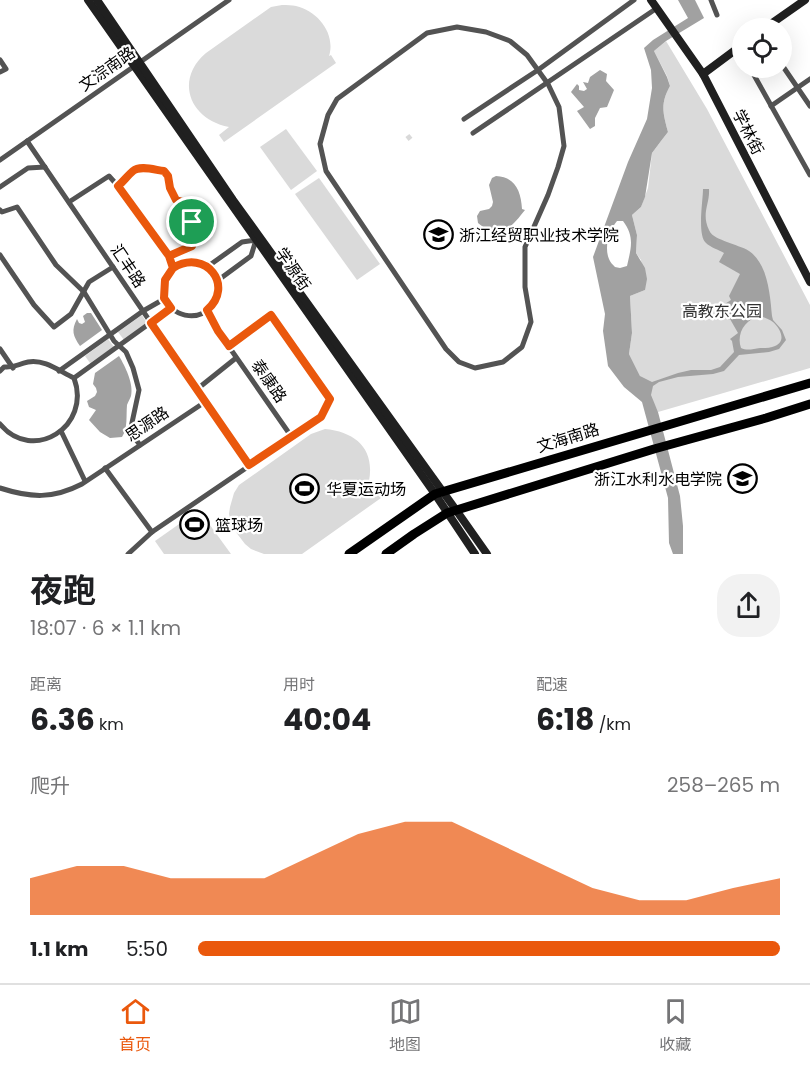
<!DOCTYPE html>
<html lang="zh">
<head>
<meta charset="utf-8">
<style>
	body { margin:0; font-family:Poppins,"Noto Sans SC",sans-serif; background:#f2f2f2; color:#202124; height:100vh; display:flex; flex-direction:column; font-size:22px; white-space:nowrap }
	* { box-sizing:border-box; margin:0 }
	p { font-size:20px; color:#757577 }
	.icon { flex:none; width:33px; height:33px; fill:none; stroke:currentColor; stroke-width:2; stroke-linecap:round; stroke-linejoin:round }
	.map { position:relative; height:554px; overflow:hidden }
	.details { display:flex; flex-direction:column; background:#fff; flex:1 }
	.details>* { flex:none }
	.controls { position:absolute; left:732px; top:18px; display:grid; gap:12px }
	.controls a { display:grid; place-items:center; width:60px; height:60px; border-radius:50%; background:#fff; box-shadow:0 6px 24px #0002; font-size:30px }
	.pin { position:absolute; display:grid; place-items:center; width:51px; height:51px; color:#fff; margin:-26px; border:3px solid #fff; border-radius:50%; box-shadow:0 2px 6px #0007 }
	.round { display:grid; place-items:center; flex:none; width:63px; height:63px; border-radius:24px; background:#f2f2f2 }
	.overview { display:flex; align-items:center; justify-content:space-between; height:102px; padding:0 30px }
	h1 { font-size:33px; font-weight:700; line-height:45px }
	.stats { display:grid; grid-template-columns:repeat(3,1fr); gap:9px; height:102px; padding:6px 30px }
	.stats div { display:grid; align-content:center }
	.stats b { font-size:30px; font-weight:700 }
	.stats small { font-size:16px; font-weight:400 }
	.stats p { font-size:16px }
	.chart { height:168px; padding:12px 30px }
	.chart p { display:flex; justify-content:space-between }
	.chart svg { width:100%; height:108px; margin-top:6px; fill:#ea580c; opacity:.7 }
	ul { padding:0 30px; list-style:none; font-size:20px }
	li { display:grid; grid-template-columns:96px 72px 1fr; align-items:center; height:45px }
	li i { height:15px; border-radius:8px; background:#ea580c }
	.tabs { display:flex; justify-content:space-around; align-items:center; height:84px; border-top:2px solid #e0e0e0; background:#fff; font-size:16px; color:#757577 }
	.tabs a { display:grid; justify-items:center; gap:3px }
	.tabs .on { color:#ea580c }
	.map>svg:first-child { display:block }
	.green { fill:#dadada }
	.water { fill:#a1a1a1; fill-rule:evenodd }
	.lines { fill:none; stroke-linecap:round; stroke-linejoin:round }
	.street-tunnel { stroke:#d9d9d9; stroke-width:5; stroke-dasharray:5 2.5; stroke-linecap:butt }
	.street { stroke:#535353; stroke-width:5 }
	.secondary { stroke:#202020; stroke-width:8 }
	.primary { stroke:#000; stroke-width:9 }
	.route-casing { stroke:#fff; stroke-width:12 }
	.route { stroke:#ea580c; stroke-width:8 }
	.labels { text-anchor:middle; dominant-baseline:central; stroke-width:4.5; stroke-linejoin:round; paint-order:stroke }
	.street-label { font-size:16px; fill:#000; stroke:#fff }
	.poi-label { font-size:16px; fill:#000; stroke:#fff; text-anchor:start }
	.park-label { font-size:16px; fill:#313131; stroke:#fff }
</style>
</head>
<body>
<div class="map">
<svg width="810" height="554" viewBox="0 0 810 554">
	<rect width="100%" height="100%" fill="#fff"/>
	<g class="green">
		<path d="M282,5C287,5 292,5 296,6C318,11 336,34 329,56L331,55L336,63L224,142L219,135L229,127C190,120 174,80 206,53L271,7Z"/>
		<path d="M666,41L707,109L810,305V368L658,412L629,354L632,333L630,296L645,290L641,260L636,253L637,235L632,215L641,207L648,188L652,153L661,141L668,132C663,113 660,104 670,86L667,76L654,51Z"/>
		<path d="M286,129L317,171L291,190L260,147Z"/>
		<path d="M319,178L380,264L357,280L295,194Z"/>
		<path d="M142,315L147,323L124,340L118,332Z"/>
		<path d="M108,339L114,347L90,363L85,356Z"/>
		<path d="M325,429C356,432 375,449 369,481L381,498L302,554H264L251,549L245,544L232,527L229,514L230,507L234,493L239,485L311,434Z"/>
		<path d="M199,510L231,554H164L155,541Z"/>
	</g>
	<g class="water">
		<path d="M678,0H695L704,18L666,41L654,51L667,77L670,86C660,104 663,113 668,132L661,141L652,153L645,197L641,207L632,215L637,235L636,253L645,268L647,279L645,290L630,296L632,333L629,354L640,376L652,382L678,373L691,370H711L720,367L734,352L732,341L730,339L738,333L730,319L728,320L720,307L731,300L729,296L740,274L719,262L724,253C719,250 710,247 706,243C697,235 703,201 703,189H709C710,204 701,213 709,230C712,237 720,239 727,242C734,245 743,247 749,251C768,264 770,295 772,316L773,320L782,330L786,340L779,349L769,352L739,355L724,371L713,374L678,377L659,382L653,386L651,395L658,412L680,496L683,526V554H673L669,543L668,498L642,402L624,387L608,366L603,331L605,314L593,257L628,162L647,119L652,88L651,70L644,48L653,40L688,18ZM617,221H623C635,237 631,248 627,266L620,268L615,267C613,265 610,262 609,259C604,248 609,230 617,221ZM760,316C765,318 769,319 773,322C780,328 787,341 775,346C771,348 765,348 760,348C753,349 747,351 741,348C736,334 745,319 760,316Z"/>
		<path d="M600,70L607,74L606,81L614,90L607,107L600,108L595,118V126L590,129L577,111L584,107L571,92L577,84L579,86V90L584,91L587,89L583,82L588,83L590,77Z"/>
		<path d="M496,176C515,177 521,191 522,209L525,210C510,229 500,241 478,223L477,216L480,211L489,209L492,206L493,202L489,185L492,178Z"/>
		<path d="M87,313H91L102,330L80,346C73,336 71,330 77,319L79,323L82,324L85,322L83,316Z"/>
		<path d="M119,356C125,366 134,384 131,396C130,399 128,402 127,405C126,416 128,428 122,437L110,438L100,432L89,420L96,410L89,407L87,401L95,396L97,392L96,388L93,384L95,373Z"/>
	</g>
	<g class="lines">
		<path class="street-tunnel" d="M407,139L412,135"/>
		<g class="street">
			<path d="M711,0L717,15"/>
			<path d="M457,27L486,32L510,41L527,55L548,84L559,107L564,146L558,167L548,195L525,247V287L531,322L522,347L503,362L475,368L459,362L446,349L326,171L320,144L328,115L337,99L427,33Z"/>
			<path d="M0,60L6,69L0,72"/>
			<path d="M782,65L810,106"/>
			<path d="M750,68L810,175"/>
			<path d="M771,106L810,79"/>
			<path d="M464,119L538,70L634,0"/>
			<path d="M473,133L657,8"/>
			<path d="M27,141L205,402L249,465"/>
			<path d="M0,160L229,0"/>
			<path d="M118,186C124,181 127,176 133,171C140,165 155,170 164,171L168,176L170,188L176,200L187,203L193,213L192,222L199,228L192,246L169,256"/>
			<path d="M0,187L28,168L45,167"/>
			<path d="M69,202L109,176L118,186L169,256L173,268"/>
			<path d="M0,210L2,212L17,207L56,265L84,292L114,341L126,352L133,368L139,390L130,432L140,445"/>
			<path d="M0,255L34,305L54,327L71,314L89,282L113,267"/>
			<path d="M188,261C210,263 227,282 214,303C203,322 174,319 165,299C164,298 164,292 164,290C164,274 174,265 188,261Z"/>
			<path d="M207,267L242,242L256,240L251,256L217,281"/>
			<path d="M207,310L218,331L291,436"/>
			<path d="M0,349L13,368"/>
			<path d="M0,371L4,367C17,368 17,364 28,362C45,359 59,371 74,378C92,426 33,464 0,424"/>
			<path d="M59,371L143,311L164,299"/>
			<path d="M74,378L171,308"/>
			<path d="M196,390L236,358"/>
			<path d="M61,431L85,481"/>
			<path d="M105,468L152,532"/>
			<path d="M0,488C31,498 53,499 82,484L205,402"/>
			<path d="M128,554L152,532L321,417L330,399L271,315L229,346"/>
		</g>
		<g class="secondary">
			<path d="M88,0L435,494L475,554"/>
			<path d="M97,0L233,200L456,510L487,554"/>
			<path d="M651,0L703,74L810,282"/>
			<path d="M765,28L805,0"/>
			<path d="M703,74L742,45"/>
		</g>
		<g class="primary">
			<path d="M349,554L435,494L810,383"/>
			<path d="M386,554L414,534L447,513L654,449L766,418L810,404"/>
		</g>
	</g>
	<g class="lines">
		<defs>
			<path id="route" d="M192,222L199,228L192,246L169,256L173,268L165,280L164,298L171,308L151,323L249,465L321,417L330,399L271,315L229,346L218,331L207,310C235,286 206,248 173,268L169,256L118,186C124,181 127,176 133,171C140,165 155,170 164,171L168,176L170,188L176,200L187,203L193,213L192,222"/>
		</defs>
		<use href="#route" class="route-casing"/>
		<use href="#route" class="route"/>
	</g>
	<defs>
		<symbol id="university-ring" viewBox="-11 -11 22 22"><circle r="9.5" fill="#fff" stroke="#000" stroke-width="1.5"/><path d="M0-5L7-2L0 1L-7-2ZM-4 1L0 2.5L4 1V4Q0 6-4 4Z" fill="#000"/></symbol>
		<symbol id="stadium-ring" viewBox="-11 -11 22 22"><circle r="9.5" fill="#fff" stroke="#000" stroke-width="1.5"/><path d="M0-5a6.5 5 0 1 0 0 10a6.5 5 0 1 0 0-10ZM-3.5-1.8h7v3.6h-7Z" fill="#000"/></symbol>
	</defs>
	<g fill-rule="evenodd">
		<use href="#university-ring" x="422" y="218" width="33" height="33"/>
		<use href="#university-ring" x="726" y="462" width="33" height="33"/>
		<use href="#stadium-ring" x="288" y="472" width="33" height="33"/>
		<use href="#stadium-ring" x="178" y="508" width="33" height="33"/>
	</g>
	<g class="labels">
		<g class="street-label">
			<text transform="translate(107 69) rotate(-35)">文淙南路</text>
			<text transform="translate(748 132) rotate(63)">学林街</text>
			<text transform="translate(128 266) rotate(56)">汇丰路</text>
			<text transform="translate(293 269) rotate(55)">学源街</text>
			<text transform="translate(269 381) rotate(55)">泰康路</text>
			<text transform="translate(147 424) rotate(-34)">思源路</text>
			<text transform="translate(568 438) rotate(-17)">文海南路</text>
		</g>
		<g class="poi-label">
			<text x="459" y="235">浙江经贸职业技术学院</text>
			<text x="722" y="479" text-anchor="end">浙江水利水电学院</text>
			<text x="326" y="489">华夏运动场</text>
			<text x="215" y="525">篮球场</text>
		</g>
		<g class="park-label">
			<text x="722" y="311">高教东公园</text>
		</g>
	</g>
</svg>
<div class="controls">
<a><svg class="icon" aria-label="locate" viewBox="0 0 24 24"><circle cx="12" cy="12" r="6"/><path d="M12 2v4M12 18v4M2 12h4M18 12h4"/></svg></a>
</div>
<div class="pin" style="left:192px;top:222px;background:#1e9e55"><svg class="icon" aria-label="arrive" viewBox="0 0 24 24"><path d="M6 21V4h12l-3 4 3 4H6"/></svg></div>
</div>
<section class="details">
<div class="overview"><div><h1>夜跑</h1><p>18:07 · 6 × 1.1 km</p></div><a class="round"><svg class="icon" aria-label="share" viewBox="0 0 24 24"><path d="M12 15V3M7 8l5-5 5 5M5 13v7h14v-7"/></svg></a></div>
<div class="stats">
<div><p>距离</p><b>6.36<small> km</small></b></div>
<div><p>用时</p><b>40:04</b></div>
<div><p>配速</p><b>6:18<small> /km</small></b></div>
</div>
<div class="chart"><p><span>爬升</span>258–265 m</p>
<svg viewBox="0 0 160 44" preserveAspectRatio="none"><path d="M0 44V29L10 24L20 24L30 29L40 29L50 29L60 20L70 11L80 6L90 6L100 15L110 24L120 33L130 38L140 38L150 33L160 29V44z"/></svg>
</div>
<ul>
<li><b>1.1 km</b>5:50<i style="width:100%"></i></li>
</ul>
</section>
<nav class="tabs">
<a class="on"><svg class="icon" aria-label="home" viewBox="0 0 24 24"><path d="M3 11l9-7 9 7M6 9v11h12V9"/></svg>首页</a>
<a><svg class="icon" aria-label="map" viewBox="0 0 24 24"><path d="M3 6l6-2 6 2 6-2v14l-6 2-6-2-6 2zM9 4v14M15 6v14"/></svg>地图</a>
<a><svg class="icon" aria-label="saved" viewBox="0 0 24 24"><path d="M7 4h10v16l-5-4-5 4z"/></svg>收藏</a>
</nav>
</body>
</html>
